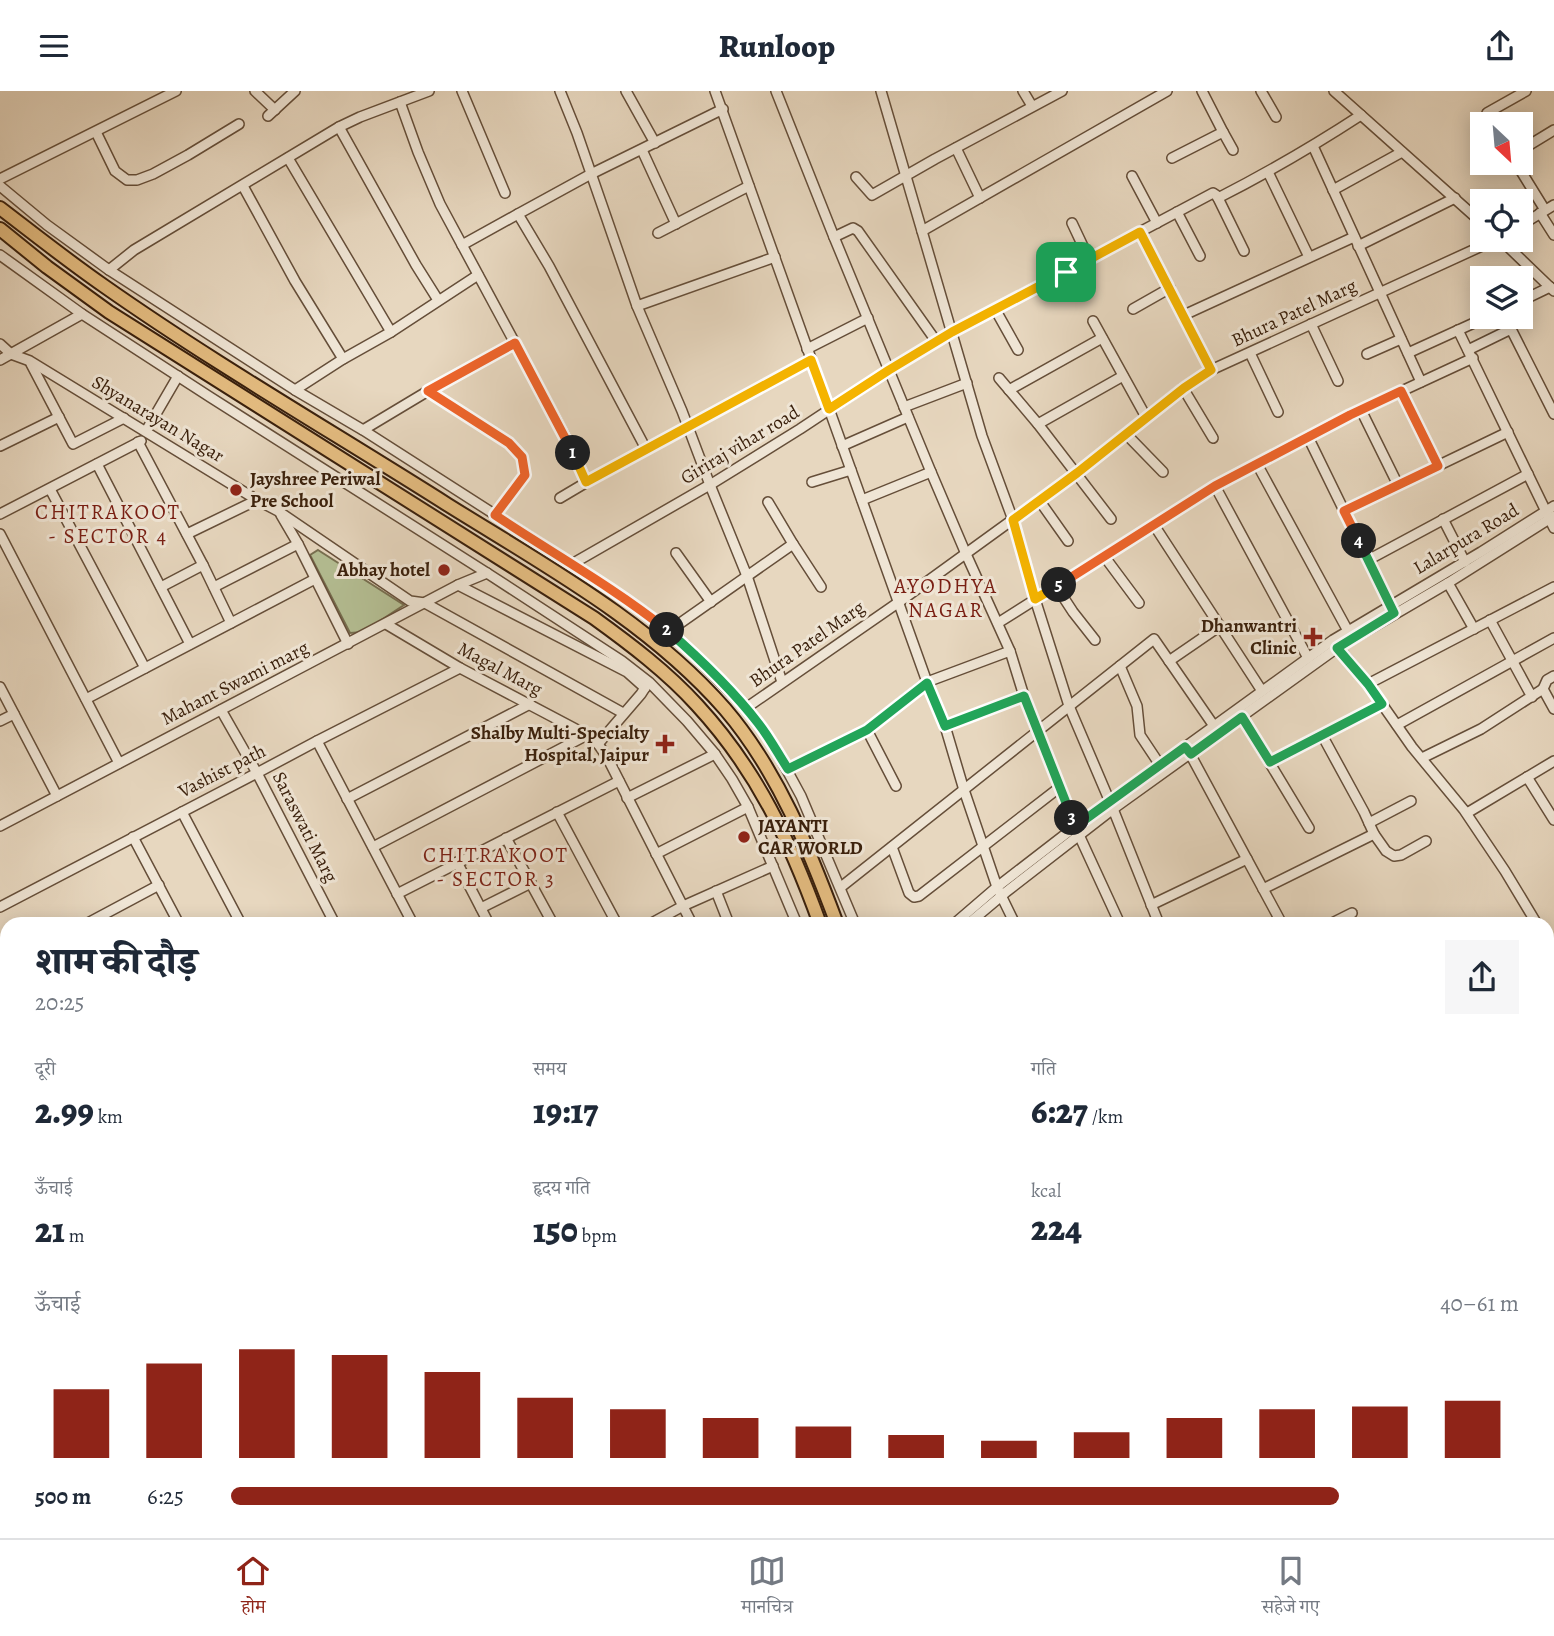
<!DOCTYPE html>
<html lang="hi">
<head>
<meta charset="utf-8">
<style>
	body { margin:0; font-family:Alegreya,"Noto Serif Devanagari",serif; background:#f6f6f7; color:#1f2937; height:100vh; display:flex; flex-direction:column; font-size:26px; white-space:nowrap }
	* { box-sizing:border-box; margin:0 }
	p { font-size:23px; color:#747a83 }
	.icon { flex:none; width:38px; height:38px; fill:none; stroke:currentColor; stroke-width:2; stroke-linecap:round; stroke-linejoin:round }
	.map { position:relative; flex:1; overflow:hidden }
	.side { position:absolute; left:0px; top:826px; width:1554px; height:621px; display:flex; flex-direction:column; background:#fff; border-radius:21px 21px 0 0; box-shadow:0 4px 18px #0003 }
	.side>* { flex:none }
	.needle { width:46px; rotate:154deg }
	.fabs { position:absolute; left:1470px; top:21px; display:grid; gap:14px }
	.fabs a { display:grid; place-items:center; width:63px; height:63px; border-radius:0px; background:#fff; box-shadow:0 4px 18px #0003; font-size:35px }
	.pin { position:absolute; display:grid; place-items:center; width:60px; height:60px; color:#fff; margin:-30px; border-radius:14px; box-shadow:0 4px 10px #0006 }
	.km { position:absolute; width:35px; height:35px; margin:-18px; border-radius:50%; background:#222; color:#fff; font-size:19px; line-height:35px; text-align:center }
	.round { display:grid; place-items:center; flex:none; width:74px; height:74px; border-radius:0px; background:#f6f6f7 }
	.overview { display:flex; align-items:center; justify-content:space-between; height:119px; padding:0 35px }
	h1 { font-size:38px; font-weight:800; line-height:52px }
	.metrics { display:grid; grid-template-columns:repeat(3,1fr); gap:10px; height:119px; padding:7px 35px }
	.metrics div { display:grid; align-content:center }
	.metrics b { font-size:35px; font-weight:800 }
	.metrics small { font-size:19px; font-weight:400 }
	.metrics p { font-size:19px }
	.chart { height:196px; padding:14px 35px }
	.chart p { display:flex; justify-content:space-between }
	.chart svg { width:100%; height:126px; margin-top:7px; stroke:#8f2418; stroke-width:6 }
	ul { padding:0 35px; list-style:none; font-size:23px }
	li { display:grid; grid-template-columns:112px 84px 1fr; align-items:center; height:52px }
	li i { height:18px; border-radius:9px; background:#8f2418 }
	header { display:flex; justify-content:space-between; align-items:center; height:91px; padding:0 35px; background:#fff; font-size:32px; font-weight:800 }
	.dock { display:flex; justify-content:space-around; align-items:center; height:98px; border-top:2px solid #e0e1e3; background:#fff; font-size:19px; color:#747a83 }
	.dock a { display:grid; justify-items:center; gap:4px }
	.dock .selected { color:#8f2418 }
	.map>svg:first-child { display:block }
	.green { fill:#b4be93; stroke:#776f50; stroke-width:2 }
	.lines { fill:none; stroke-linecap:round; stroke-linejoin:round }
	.minor-casing { stroke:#654e39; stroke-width:12 }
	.highway-casing { stroke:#3a200c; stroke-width:16 }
	.minor { stroke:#efe5d5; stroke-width:9 }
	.highway { stroke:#e4bc80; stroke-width:12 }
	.split-1-casing { stroke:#fff; stroke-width:14 }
	.split-2-casing { stroke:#fff; stroke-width:14 }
	.split-3-casing { stroke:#fff; stroke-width:14 }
	.split-4-casing { stroke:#fff; stroke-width:14 }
	.split-5-casing { stroke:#fff; stroke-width:14 }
	.split-6-casing { stroke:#fff; stroke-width:14 }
	.split-1 { stroke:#f5b400; stroke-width:9 }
	.split-2 { stroke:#f0652b; stroke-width:9 }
	.split-3 { stroke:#22a559; stroke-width:9 }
	.split-4 { stroke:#22a559; stroke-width:9 }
	.split-5 { stroke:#f0652b; stroke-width:9 }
	.split-6 { stroke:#f5b400; stroke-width:9 }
	.poi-dot { fill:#8f2418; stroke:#efe5d5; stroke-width:2.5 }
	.labels { text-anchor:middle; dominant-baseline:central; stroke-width:6; stroke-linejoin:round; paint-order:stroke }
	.street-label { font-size:19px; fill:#3a200c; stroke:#efe5d5 }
	.poi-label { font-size:19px; font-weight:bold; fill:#3a200c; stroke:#efe5d5; text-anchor:end }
	.neighbourhood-label { font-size:21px; letter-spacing:2px; fill:#7a1f14; stroke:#efe5d5 }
</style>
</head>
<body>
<header><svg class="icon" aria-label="menu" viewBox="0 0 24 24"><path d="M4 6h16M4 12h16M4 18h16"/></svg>Runloop<svg class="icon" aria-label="share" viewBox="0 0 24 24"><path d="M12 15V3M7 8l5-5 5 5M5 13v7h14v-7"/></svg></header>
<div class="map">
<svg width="1554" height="1447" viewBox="0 0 1554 1447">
	<rect width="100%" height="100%" fill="#e7d7bf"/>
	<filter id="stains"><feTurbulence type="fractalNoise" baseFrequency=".00286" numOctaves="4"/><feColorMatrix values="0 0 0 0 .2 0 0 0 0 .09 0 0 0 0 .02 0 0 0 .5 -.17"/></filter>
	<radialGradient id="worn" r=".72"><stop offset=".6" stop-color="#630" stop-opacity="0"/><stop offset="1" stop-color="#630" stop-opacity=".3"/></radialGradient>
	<g class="green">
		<path d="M318,459L404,514L363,541L350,542L310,464Z"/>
		<path d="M193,1440H302L306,1447H196Z"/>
	</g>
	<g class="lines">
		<defs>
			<g id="minor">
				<path d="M255,0L275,19"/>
				<path d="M462,0L505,102"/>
				<path d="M560,0L577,42L637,215L682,320L710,394L747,485L782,591"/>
				<path d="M626,0L655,52"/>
				<path d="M715,0L927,591L945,635L964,699L997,796L1015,833"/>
				<path d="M776,0L834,146L931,381L966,463L1010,560L1024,605L1037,640L1079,744L1120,833"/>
				<path d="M881,0L982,345L1013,429L1035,508L1069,615L1113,718L1159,833"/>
				<path d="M1023,0L1032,15"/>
				<path d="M1261,0L1276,26"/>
				<path d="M1334,0L1482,132"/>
				<path d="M400,11L418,61L440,113L565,345L587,391L811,269"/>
				<path d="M268,25L295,0"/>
				<path d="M1494,33L1487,22L1526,0"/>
				<path d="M339,36L416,174L438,209"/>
				<path d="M96,41L115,80L127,89H137L153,83L188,64L239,33"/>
				<path d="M1223,41L1233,59"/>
				<path d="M1313,55L1421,291"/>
				<path d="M956,57L980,107"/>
				<path d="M642,59L676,133"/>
				<path d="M1521,59L1554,39"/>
				<path d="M288,67L391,241"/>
				<path d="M1172,67L1223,41L1202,0"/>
				<path d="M1516,72L1545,119"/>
				<path d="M1268,81L1309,166"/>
				<path d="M1132,85L1157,132"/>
				<path d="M856,86L872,104L935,68L1062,0"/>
				<path d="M0,88L176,0"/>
				<path d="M0,95L47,134L109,179L295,299L363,339L572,473L643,520L669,540L691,561L746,617L760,634L776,659L801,705L855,833"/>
				<path d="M243,95L295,190L343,268"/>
				<path d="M1333,99L1402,61"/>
				<path d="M1218,107L1244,160"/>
				<path d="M1177,121L1200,165"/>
				<path d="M1540,122L1554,144"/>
				<path d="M1072,132L1089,168"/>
				<path d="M1521,134L1554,114"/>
				<path d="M922,140L1167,0"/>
				<path d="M1140,141L1211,279"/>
				<path d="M658,142L749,95"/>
				<path d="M834,146L853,137L858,140L936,250"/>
				<path d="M1501,149L1554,200"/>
				<path d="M462,154L518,123"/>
				<path d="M1358,155L1455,107"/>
				<path d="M0,164L82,223L210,306L487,482L622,570L649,591L687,630L715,663L732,688L748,716L797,833"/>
				<path d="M109,179L134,159L339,36L360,26L429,0"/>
				<path d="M1521,210L1550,196"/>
				<path d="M637,215L775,166"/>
				<path d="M995,218L1018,259"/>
				<path d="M1133,218L1170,197"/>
				<path d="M1184,224L1354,146"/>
				<path d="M1093,230L1146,326"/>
				<path d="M1311,233L1338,290"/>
				<path d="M1458,239L1554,437"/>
				<path d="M0,253L11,263L30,270L257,409L278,420L410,510L425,512L623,622"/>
				<path d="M807,258L868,227"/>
				<path d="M1468,259L1511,238L1554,323"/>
				<path d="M1250,262L1278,321"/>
				<path d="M1408,262L1487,226"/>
				<path d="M1367,263L1401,248"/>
				<path d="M0,269L82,223"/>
				<path d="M31,273L73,353L124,327"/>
				<path d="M999,287L1038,333L1111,428"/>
				<path d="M1183,297L1213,347"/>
				<path d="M295,299L343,268L391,241L478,184"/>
				<path d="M1009,299L1102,247"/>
				<path d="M428,300L509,352L522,366L525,384L495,424"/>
				<path d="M1401,300L1438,375"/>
				<path d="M904,316L967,292"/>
				<path d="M1361,319L1398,394"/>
				<path d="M1038,333L1123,285"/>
				<path d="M363,339L428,300L515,252"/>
				<path d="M146,340L178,285"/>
				<path d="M1126,343L1163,381"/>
				<path d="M1308,346L1392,518"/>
				<path d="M138,351L203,474L231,532"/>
				<path d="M0,355L59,326"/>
				<path d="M842,355L908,326"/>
				<path d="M646,358L549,175L518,123L591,83L723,18"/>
				<path d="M97,373L190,553"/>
				<path d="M1257,373L1348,540"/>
				<path d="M812,391L851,379"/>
				<path d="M1215,395L1308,567"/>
				<path d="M50,398L145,577"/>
				<path d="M560,407L587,391"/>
				<path d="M862,409L931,381"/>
				<path d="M1039,409L1068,450"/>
				<path d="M768,411L793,453L821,496"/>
				<path d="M1344,420L1508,341"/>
				<path d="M0,423L141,350"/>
				<path d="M281,424L298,453L348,553"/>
				<path d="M1443,428L1465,471"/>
				<path d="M1154,434L1262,600"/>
				<path d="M0,443L119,672"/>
				<path d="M187,443L257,409"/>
				<path d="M676,462L711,511"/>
				<path d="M1104,465L1139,512"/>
				<path d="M1368,469L1528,383"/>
				<path d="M572,473L713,392L800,338L889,279L952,241L1213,102L1216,104L1218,107C1267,82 1315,54 1361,24"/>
				<path d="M1448,492L1474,538"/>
				<path d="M458,494L627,581L645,597"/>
				<path d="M1056,495L1073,521L1095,549"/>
				<path d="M161,496L203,474"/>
				<path d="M214,496L298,453"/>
				<path d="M1490,529L1532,606"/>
				<path d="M998,532L1215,395L1350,324L1473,267"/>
				<path d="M386,533L460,577L587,644L598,653L607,666L692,833"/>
				<path d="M669,540L793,453"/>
				<path d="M1336,554L1368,593L1412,656L1464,719L1505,780L1537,833"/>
				<path d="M1169,570L1220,535"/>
				<path d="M1120,575L1137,615L1140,644L1160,674"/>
				<path d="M1554,585L1547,589L1543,598L1554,618"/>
				<path d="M1368,593L1554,496"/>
				<path d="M0,596L57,705"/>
				<path d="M86,608L315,488"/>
				<path d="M746,617L899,511L1077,382L1183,297L1211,279L1495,149"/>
				<path d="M221,619L257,682L335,833"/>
				<path d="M1242,626L1309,737"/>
				<path d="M0,630L14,623"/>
				<path d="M1397,634L1554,547"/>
				<path d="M945,635L1024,605"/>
				<path d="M867,639L896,695"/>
				<path d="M1322,644L1364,721L1374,743L1386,760L1394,765L1401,764L1426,750"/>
				<path d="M317,650L413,833"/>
				<path d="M598,653L641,603L648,592"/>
				<path d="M1188,659L1282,833"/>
				<path d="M1422,667L1481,638L1543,598"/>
				<path d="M1270,671L1382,613"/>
				<path d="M788,678L867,639L927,591L1010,560"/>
				<path d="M1527,686L1554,729"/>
				<path d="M627,707L715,663"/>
				<path d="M347,708L530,613"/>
				<path d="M182,721L241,833"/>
				<path d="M557,721L617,833"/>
				<path d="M1467,722L1554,670"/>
				<path d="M1369,732L1411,710"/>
				<path d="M0,735L458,494L487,482"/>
				<path d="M133,746L179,833"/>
				<path d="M506,747L553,833"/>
				<path d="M373,756L587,644"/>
				<path d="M892,756L909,802L914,806L919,805L1060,696"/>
				<path d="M656,763L748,716"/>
				<path d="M457,771L489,833"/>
				<path d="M841,796L1154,548L1214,635"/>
				<path d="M1263,798L1374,743"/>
				<path d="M716,800L729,833"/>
				<path d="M397,803L619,690"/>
				<path d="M1151,814L1247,768"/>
				<path d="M0,816L257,682L317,650L460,577"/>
				<path d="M481,817L531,792"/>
				<path d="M86,833L159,794"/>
				<path d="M650,833L683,815L773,775"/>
				<path d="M954,833L997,796L1076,735L1333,549L1481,461L1554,415"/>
				<path d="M968,833L1006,801L1113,718L1337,557L1448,492L1554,425"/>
				<path d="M1330,833L1352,822"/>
				<path d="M1547,849L1554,861"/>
				<path d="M0,878L7,875"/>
				<path d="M1547,878L1554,875"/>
				<path d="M0,945L7,959"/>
				<path d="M1547,960L1554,956"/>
				<path d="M1547,972L1554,982"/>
				<path d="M1547,1078L1554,1090"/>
				<path d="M0,1104L7,1118"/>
				<path d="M1547,1173L1554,1169"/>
				<path d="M1547,1233L1554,1230"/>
				<path d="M1547,1266L1554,1279"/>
				<path d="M0,1270L7,1267"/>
				<path d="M0,1356L7,1352"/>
				<path d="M1547,1357L1554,1370"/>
				<path d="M0,1412L7,1426"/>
				<path d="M15,1440L19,1447"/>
				<path d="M171,1440L175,1447"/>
				<path d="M185,1440L189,1447"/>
				<path d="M496,1440L499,1447"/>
				<path d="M866,1440L869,1447"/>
				<path d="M929,1440L932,1447"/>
				<path d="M1021,1440L1023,1447"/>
				<path d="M1079,1440L1081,1447"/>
				<path d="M1155,1440L1158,1447"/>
				<path d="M1261,1440L1264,1447"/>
				<path d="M375,1444L383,1440"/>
				<path d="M1165,1447L1182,1440"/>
				<path d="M1355,1447L1368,1442"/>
				<path d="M1426,1447L1440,1440"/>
			</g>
			<g id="highway">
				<path d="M0,117C34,143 68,170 104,195C215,273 333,341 448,414C544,474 649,531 725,618C778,680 809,758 837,833"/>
				<path d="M0,138L47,176L109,221L594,527C630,553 667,581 697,614C757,679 790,750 820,833"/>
				<path d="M1042,1440L1045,1447"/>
				<path d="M1061,1440L1063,1447"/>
			</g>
		</defs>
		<use href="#minor" class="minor-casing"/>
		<use href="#highway" class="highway-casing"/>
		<use href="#minor" class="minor"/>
		<use href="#highway" class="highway"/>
	</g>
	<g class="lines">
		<defs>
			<path id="split-1" d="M573,362L586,391L811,269L829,318L889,279L952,241L1066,181"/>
			<path id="split-2" d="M573,362L515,252L428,300L509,352L522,366L525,384L495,424C552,462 613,496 667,539"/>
			<path id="split-3" d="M667,539C699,567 732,598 758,632C770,647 778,663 788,678L867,639L927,592L945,635L1024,605L1072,727"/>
			<path id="split-4" d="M1072,727L1076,735L1185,656L1191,663L1242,626L1270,671L1382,613L1368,593L1337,557L1394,522L1359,450"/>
			<path id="split-5" d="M1059,494L1215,395L1350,324L1401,300L1438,375L1344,420L1359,450"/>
			<path id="split-6" d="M1059,494L1035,508L1013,429L1077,382L1184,297L1211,279L1140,141L1066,181"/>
		</defs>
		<use href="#split-1" class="split-1-casing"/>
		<use href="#split-2" class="split-2-casing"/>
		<use href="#split-3" class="split-3-casing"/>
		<use href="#split-4" class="split-4-casing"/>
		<use href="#split-5" class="split-5-casing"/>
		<use href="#split-6" class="split-6-casing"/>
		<use href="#split-1" class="split-1"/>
		<use href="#split-2" class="split-2"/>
		<use href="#split-3" class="split-3"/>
		<use href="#split-4" class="split-4"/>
		<use href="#split-5" class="split-5"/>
		<use href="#split-6" class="split-6"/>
	</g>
	<g class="poi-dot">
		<circle cx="236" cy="399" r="7"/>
		<circle cx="444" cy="479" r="7"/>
		<path d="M1309.5 535.5h7v7h7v7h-7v7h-7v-7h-7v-7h7z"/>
		<path d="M661.5 642.5h7v7h7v7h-7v7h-7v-7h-7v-7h7z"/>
		<circle cx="744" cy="746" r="7"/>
	</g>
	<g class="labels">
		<g class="street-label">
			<text transform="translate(1294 222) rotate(-25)">Bhura Patel Marg</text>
			<text transform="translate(158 328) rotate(31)">Shyanarayan Nagar</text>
			<text transform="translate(740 354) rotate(-31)">Giriraj vihar road</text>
			<text transform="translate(1466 448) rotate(-31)">Lalarpura Road</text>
			<text transform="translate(807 553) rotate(-35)">Bhura Patel Marg</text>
			<text transform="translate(500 578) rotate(28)">Magal Marg</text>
			<text transform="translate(235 592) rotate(-27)">Mahant Swami marg</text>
			<text transform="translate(222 680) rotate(-27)">Vashist path</text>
			<text transform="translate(305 736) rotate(63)">Saraswati Marg</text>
		</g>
		<g class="poi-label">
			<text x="250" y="388" text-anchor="start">Jayshree Periwal<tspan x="250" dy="22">Pre School</tspan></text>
			<text x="430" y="479">Abhay hotel</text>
			<text x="1297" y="535">Dhanwantri<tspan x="1297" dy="22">Clinic</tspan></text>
			<text x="649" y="642">Shalby Multi-Specialty<tspan x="649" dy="22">Hospital, Jaipur</tspan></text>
			<text x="758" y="735" text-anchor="start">JAYANTI<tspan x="758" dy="22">CAR WORLD</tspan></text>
		</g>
		<g class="neighbourhood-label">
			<text x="108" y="421">CHITRAKOOT<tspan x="108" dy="24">- SECTOR 4</tspan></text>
			<text x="946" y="495">AYODHYA<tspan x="946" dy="24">NAGAR</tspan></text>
			<text x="496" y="764">CHITRAKOOT<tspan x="496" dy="24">- SECTOR 3</tspan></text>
		</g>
	</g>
	<rect width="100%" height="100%" filter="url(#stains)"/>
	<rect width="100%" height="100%" fill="url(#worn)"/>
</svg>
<div class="fabs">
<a><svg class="needle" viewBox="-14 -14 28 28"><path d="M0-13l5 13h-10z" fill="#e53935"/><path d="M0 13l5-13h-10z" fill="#747a83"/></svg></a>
<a><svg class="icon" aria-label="locate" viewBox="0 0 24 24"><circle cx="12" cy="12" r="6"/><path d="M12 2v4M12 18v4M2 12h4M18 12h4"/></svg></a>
<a><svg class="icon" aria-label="layers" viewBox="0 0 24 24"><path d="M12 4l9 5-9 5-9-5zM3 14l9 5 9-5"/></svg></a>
</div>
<div class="pin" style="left:1066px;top:181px;background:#1e9e55"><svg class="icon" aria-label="arrive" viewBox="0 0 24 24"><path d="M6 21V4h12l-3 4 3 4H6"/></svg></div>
<b class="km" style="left:573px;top:362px">1</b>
<b class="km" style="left:667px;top:539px">2</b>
<b class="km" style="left:1072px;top:727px">3</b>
<b class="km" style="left:1359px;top:450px">4</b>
<b class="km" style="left:1059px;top:494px">5</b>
<section class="side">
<div class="overview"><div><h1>शाम की दौड़</h1><p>20:25</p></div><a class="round"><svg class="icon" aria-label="share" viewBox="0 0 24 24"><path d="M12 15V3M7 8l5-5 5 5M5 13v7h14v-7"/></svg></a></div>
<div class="metrics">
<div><p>दूरी</p><b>2.99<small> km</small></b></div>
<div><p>समय</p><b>19:17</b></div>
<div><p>गति</p><b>6:27<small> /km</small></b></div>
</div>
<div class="metrics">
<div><p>ऊँचाई</p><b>21<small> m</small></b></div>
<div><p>हृदय गति</p><b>150<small> bpm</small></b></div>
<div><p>kcal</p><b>224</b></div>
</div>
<div class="chart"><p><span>ऊँचाई</span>40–61 m</p>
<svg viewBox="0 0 160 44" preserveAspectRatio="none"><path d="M5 44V20M15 44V11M25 44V6M35 44V8M45 44V14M55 44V23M65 44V27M75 44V30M85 44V33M95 44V36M105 44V38M115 44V35M125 44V30M135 44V27M145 44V26M155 44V24"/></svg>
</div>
<ul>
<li><b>500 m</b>6:25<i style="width:86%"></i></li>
</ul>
</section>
</div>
<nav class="dock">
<a class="selected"><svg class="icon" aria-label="home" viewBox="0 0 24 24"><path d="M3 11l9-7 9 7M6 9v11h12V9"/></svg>होम</a>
<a><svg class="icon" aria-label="map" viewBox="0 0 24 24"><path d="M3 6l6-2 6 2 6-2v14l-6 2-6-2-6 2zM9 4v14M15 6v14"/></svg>मानचित्र</a>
<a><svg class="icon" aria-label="saved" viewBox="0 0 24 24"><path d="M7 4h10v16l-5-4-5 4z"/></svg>सहेजे गए</a>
</nav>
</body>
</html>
